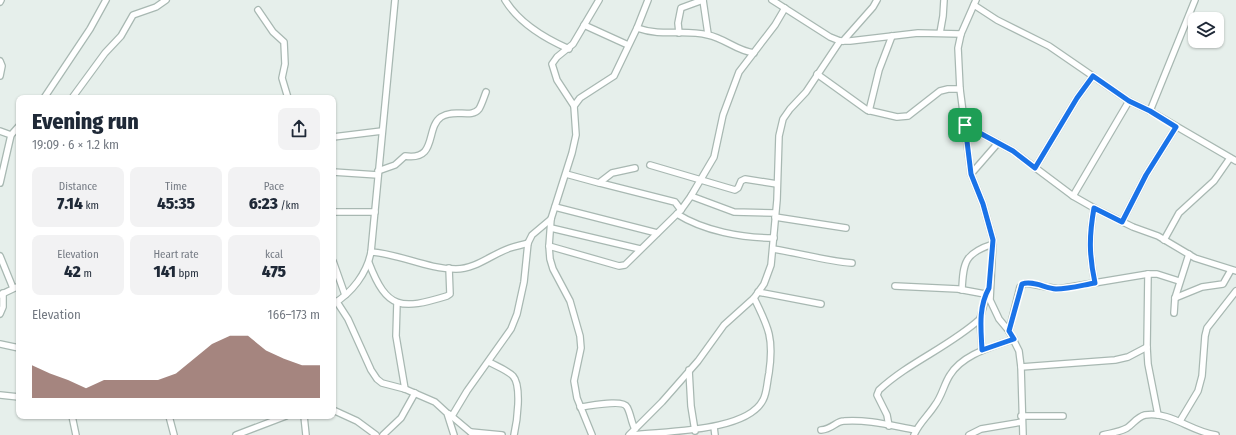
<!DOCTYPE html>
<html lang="en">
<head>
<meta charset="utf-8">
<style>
	body { margin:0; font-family:"Fira Sans Condensed",sans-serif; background:#f2f2f3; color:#1f2937; height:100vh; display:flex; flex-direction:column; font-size:15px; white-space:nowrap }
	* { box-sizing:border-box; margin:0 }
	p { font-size:13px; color:#747a83 }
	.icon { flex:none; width:22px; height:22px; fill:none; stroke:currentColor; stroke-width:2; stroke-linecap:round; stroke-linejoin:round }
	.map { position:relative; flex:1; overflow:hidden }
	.sheet { position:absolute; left:16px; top:95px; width:320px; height:324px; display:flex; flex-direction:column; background:#fff; border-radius:8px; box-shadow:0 1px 3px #0004 }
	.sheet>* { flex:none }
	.controls { position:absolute; left:1188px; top:12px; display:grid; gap:8px }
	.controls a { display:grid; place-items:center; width:36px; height:36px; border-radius:8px; background:#fff; box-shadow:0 1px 3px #0004; font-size:20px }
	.pin { position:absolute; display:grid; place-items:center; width:34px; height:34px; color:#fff; margin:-17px; border-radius:8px; box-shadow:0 2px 6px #0006 }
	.round { display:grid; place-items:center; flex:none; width:42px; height:42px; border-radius:8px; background:#f2f2f3 }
	.head { display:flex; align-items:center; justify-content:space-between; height:68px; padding:0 16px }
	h1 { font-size:22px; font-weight:800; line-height:30px }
	.metrics { display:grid; grid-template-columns:repeat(3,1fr); gap:6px; height:68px; padding:4px 16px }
	.metrics div { display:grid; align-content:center; border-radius:8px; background:#f2f2f3; text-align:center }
	.metrics b { font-size:17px; font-weight:800 }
	.metrics small { font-size:11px; font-weight:400 }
	.metrics p { font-size:11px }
	.chart { height:112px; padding:8px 16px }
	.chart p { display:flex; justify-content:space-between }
	.chart svg { width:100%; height:72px; margin-top:4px; fill:#7f5249; opacity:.7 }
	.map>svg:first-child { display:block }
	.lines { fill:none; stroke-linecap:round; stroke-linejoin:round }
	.minor-casing { stroke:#a8b8b2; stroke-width:8 }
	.minor { stroke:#fff; stroke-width:5.5 }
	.route-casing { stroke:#fff; stroke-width:8 }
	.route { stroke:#1a73e8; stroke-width:5 }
</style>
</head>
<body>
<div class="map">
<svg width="1236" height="435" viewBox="0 0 1236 435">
	<rect width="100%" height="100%" fill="#e6efeb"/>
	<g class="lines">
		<defs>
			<g id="minor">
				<path d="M505,0C519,23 544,38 569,49"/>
				<path d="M703,0L708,34"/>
				<path d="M772,0L830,37L840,41H850L918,33L961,34"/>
				<path d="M976,0L961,34L958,48L960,89L971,174L983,204L993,240L990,300L999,319L1009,331L1019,351L1021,367L1023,435"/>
				<path d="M0,2L1,0"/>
				<path d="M974,5L997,20L1049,46L1129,101L1150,111L1236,161"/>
				<path d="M258,10L273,32L284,42L285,64L282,78L288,98"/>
				<path d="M584,25L628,45"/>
				<path d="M637,28C663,37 683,29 708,35C724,38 737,51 754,53"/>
				<path d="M679,33L678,23L681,8L703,0"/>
				<path d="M940,33L943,16L944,0"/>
				<path d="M843,41L873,7L877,0"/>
				<path d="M0,61L2,66L0,76"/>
				<path d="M817,74L867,110L897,117L908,116L940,91L948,89H960"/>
				<path d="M44,98L90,29L106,0"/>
				<path d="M72,98L105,53L121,36L133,15L156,7L166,0"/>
				<path d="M574,106L557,80L552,64L557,57L573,44L599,0"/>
				<path d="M869,111L879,70L892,36"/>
				<path d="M1150,111L1195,0"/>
				<path d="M965,125L1013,151L1073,196L1094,208L1133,227L1158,236L1195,258L1236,271"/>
				<path d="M0,131L11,135"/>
				<path d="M333,137L382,131"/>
				<path d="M650,165L735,190L738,188L741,181L745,179L777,184"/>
				<path d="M1035,168L1077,98L1093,76"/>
				<path d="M378,171L395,165L405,156C438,161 425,128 441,117C455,108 471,119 479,109C482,104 484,97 486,92"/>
				<path d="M333,172L378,175"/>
				<path d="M566,174L599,183L612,173L635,168"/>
				<path d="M971,174L998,143"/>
				<path d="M0,183L11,135L19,126"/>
				<path d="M600,183L675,202L681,210"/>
				<path d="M691,196L734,212L775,213"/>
				<path d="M1073,196L1129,101"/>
				<path d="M555,207L657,233"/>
				<path d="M1094,208C1089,236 1089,255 1095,283"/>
				<path d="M333,212H375"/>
				<path d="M677,214C704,231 742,238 774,238"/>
				<path d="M775,217L846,228"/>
				<path d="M1122,222L1146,175L1176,127"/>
				<path d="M551,228L640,249"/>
				<path d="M1164,240L1179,213L1214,181L1230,158"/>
				<path d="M549,246L619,266L625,265L681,210L691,196L714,157L723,115L739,72L775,25L785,8"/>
				<path d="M773,249C800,253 825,261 852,263"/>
				<path d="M371,252C400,254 427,269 456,269C476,269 492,254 510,248C516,246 522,245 528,243"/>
				<path d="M0,256L13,288"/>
				<path d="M333,261L345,295"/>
				<path d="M369,263C387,310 401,310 447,296L450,294L449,268"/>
				<path d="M1148,274L1147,347L1148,364L1158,415"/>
				<path d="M895,286L958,289L985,294"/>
				<path d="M962,290C963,262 965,253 993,244"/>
				<path d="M758,292L821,304"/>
				<path d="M0,295L19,286"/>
				<path d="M1175,298L1202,287L1223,284L1231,270"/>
				<path d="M337,302L348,319L371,370L377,379L382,383L405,389L435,402L447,413L454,435"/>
				<path d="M397,303L396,336L405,389"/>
				<path d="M333,304C352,293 367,273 371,252L395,0"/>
				<path d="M1174,313L1175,298L1189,254"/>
				<path d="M0,314L3,307V293"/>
				<path d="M1009,331L1020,287L1026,283L1058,289L1148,274H1157L1179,281"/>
				<path d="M0,344L19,348"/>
				<path d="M982,350L980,319L987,292"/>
				<path d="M489,362C496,366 507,370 513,376C522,386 517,422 514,435"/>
				<path d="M1021,367L1115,360L1128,357L1147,347"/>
				<path d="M689,370L691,406L695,431"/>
				<path d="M0,395L19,397"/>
				<path d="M580,407C590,406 623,399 627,407C631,414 631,422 635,429"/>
				<path d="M333,410L357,421L376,435"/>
				<path d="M449,414L474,435"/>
				<path d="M72,416L76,435"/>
				<path d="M169,416L174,435"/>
				<path d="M304,416L306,435"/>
				<path d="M452,416L467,391L511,329L517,314L524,282L528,243L532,235L551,219"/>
				<path d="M1021,416H1063"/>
				<path d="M1180,421L1198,391L1202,376L1205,336L1207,328L1236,291"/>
				<path d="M889,426L887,415L877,395L879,390C909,362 949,347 980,319"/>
				<path d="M714,427L715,435"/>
				<path d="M821,430C833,429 836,421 844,421C867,419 893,426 916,430"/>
				<path d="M471,432L502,435"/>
				<path d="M236,435L286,416"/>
				<path d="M383,435L401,418L415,393"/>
				<path d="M592,435L577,398L574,381L581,348L580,336L570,301L553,269L550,259L549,246L551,219L572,153L576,135L574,106L580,98L614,76L637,28L648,0"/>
				<path d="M629,435L662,402L698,361L724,325L754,298L764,284L771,265L777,200L779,136L783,119L790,109L806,92L840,41"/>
				<path d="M634,435C665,431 747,432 763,400C767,393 767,382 769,373C774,339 769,328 754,298"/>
				<path d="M914,435C919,423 928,416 935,405C942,396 944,384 950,375C963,354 992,347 1014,339"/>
				<path d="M969,435L981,429L1022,422"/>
				<path d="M1103,435C1111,433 1120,432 1127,428C1133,424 1137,417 1145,415C1171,411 1191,432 1216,435"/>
			</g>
		</defs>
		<use href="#minor" class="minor-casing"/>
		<use href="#minor" class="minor"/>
	</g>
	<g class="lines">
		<defs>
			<path id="route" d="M1093,76L1129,101L1150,111L1176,127L1146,175L1122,222L1094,208C1089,236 1089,255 1095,283C1083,285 1069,289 1056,289C1045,288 1032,280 1022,284L1009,331L1014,339L982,350C981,329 978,308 989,288L993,240L983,204L971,174L965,125L1013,151L1035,168L1077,98Z"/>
		</defs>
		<use href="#route" class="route-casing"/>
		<use href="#route" class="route"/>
	</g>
</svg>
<div class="controls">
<a><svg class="icon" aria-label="layers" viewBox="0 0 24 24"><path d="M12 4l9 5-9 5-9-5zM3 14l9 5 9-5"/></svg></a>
</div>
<div class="pin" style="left:965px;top:125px;background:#1e9e55"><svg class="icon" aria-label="arrive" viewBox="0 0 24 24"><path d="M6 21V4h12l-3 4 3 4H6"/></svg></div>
<section class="sheet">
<div class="head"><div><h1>Evening run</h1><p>19:09 · 6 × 1.2 km</p></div><a class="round"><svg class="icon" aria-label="share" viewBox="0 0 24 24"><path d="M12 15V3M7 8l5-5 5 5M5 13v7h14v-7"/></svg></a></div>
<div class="metrics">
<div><p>Distance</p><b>7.14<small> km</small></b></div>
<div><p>Time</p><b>45:35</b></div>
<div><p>Pace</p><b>6:23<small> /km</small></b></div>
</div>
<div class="metrics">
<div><p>Elevation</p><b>42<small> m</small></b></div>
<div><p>Heart rate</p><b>141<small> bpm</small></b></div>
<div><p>kcal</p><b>475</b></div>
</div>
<div class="chart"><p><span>Elevation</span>166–173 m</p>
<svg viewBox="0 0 160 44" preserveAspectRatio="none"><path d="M0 44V24L10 29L20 33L30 38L40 33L50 33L60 33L70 33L80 29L90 20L100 11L110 6L120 6L130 15L140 20L150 24L160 24V44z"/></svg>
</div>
</section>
</div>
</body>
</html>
